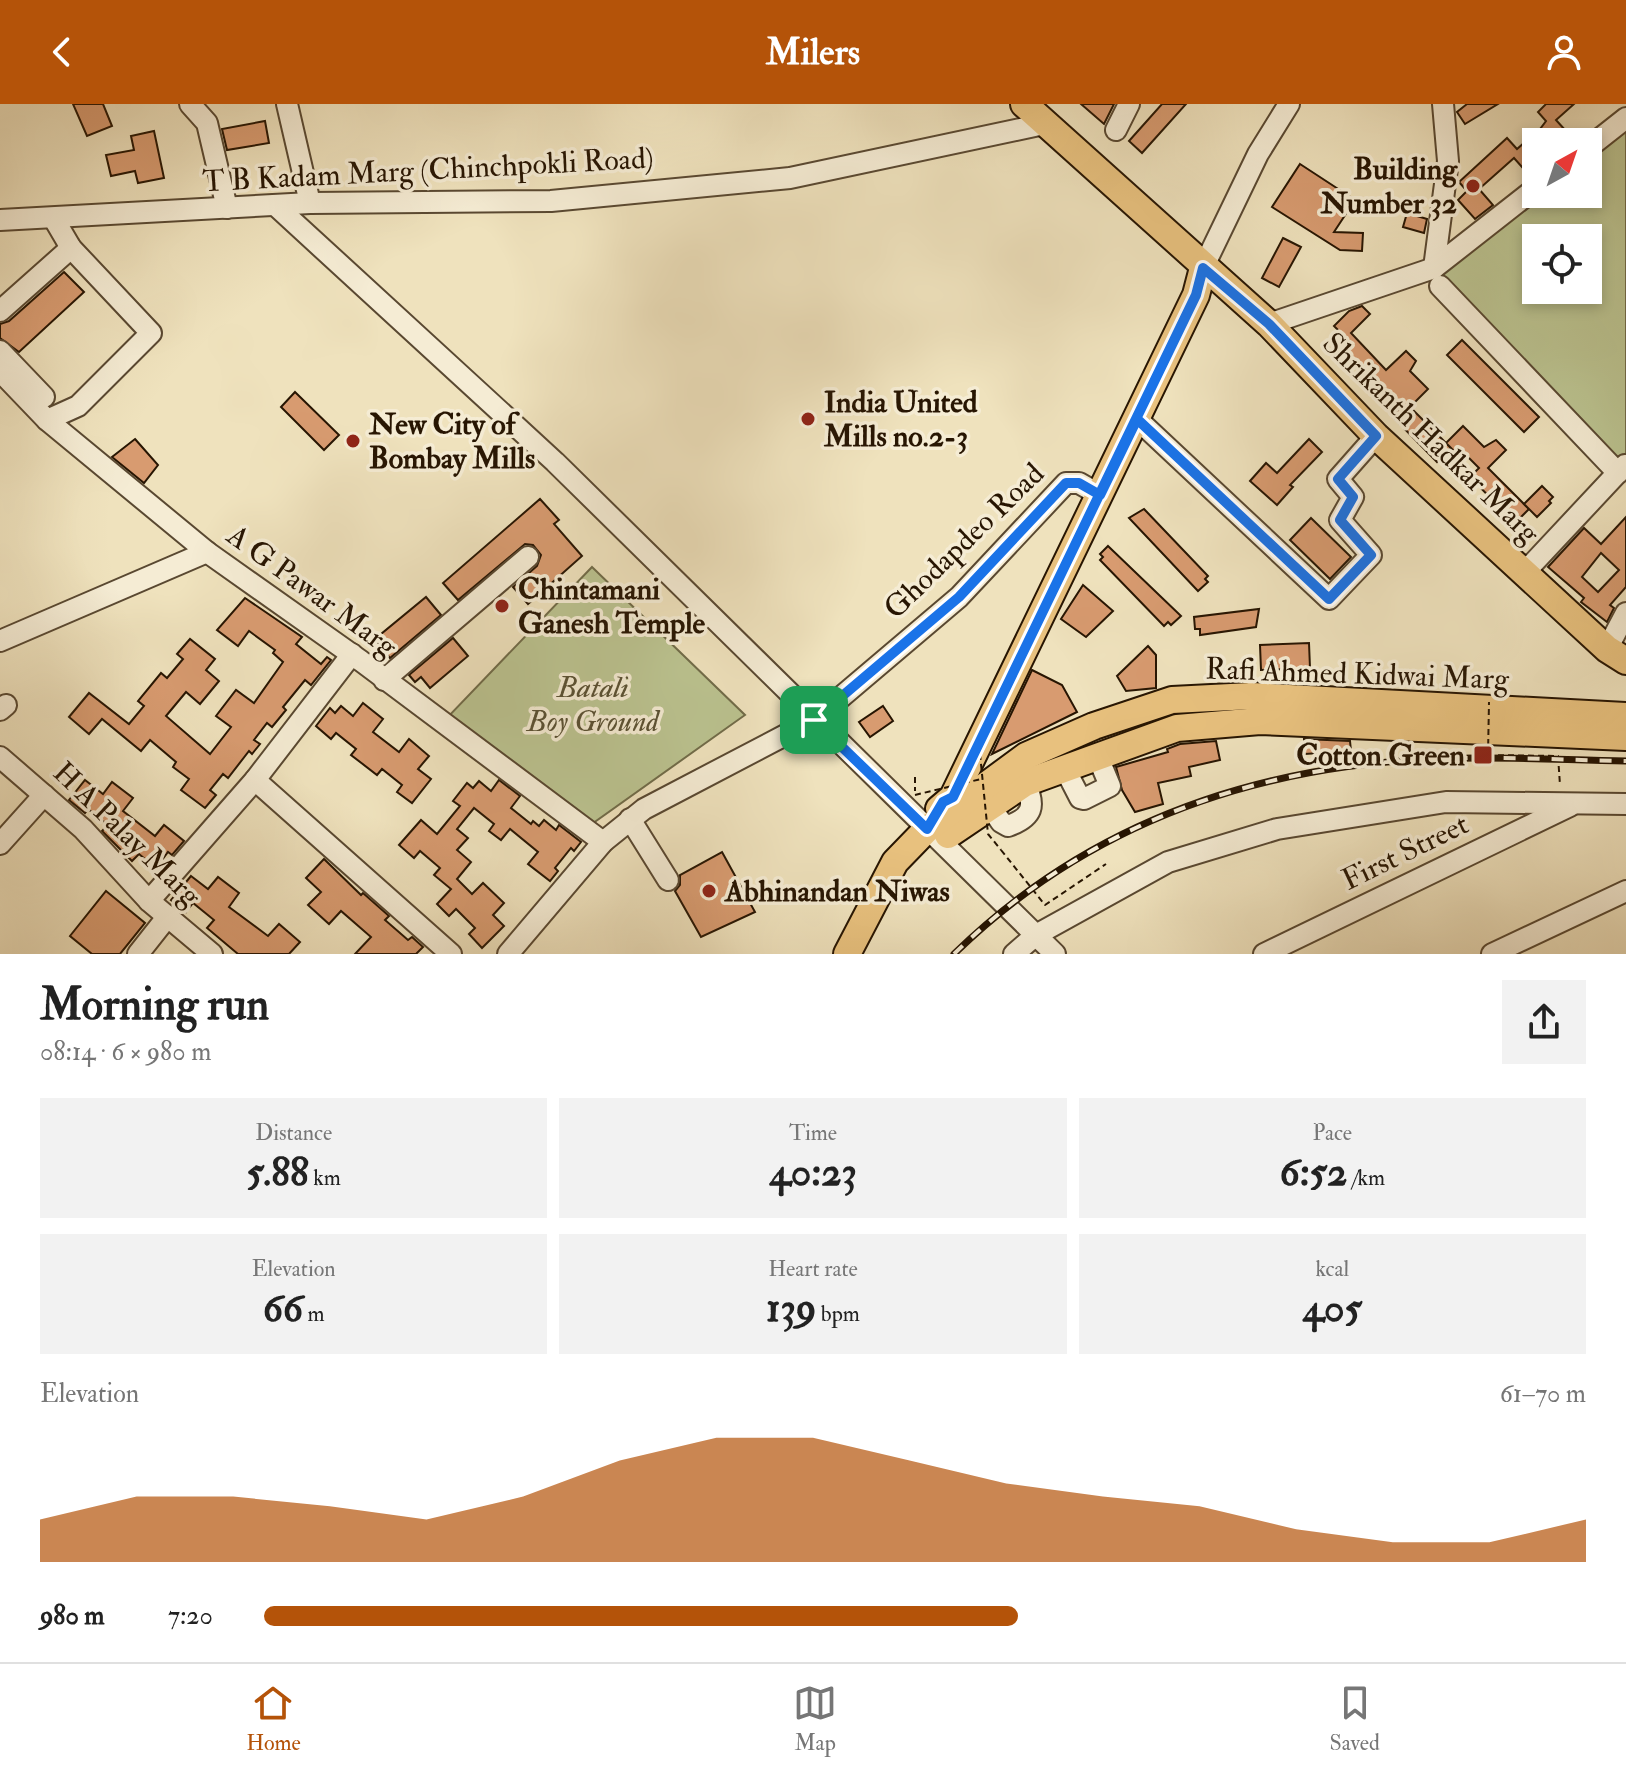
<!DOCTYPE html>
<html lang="en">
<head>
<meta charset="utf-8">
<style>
	body { margin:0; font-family:"IM FELL Double Pica",serif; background:#f2f2f2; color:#222; height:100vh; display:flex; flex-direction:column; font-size:30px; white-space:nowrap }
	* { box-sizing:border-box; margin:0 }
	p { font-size:26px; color:#767676 }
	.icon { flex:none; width:44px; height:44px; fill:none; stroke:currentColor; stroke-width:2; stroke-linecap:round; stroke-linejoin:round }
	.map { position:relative; height:850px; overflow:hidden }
	.details { display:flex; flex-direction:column; background:#fff; flex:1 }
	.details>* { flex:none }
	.needle { width:52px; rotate:40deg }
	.fabs { position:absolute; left:1522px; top:24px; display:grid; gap:16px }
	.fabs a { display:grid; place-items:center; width:80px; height:80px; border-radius:0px; background:#fff; box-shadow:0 4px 12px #0003; font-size:40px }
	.pin { position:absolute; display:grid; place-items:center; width:68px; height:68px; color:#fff; margin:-34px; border-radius:16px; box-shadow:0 4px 12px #0006 }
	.round { display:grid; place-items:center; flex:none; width:84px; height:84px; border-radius:0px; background:#f2f2f2 }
	.head { display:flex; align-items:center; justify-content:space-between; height:136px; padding:0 40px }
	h1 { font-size:44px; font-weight:800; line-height:60px }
	.metrics { display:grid; grid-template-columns:repeat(3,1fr); gap:12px; height:136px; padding:8px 40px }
	.metrics div { display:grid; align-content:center; border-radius:0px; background:#f2f2f2; text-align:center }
	.metrics b { font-size:40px; font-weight:800 }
	.metrics small { font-size:22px; font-weight:400 }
	.metrics p { font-size:22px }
	.chart { height:224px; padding:16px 40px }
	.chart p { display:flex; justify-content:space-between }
	.chart svg { width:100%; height:144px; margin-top:8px; fill:#b45309; opacity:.7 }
	ul { padding:0 40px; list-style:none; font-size:26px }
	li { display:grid; grid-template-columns:128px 96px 1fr; align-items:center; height:60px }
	li i { height:20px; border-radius:10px; background:#b45309 }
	header { display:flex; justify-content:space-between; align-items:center; height:104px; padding:0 40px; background:#b45309; color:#fff; font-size:36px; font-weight:800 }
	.menu { display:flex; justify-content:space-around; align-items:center; height:112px; border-top:2px solid #e0e0e0; background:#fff; font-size:22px; color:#767676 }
	.menu a { display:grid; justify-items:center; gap:4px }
	.menu .on { color:#b45309 }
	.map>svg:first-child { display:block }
	.green { fill:#bbc390; stroke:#716c49; stroke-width:2; fill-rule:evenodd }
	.building { fill:#d89b70; stroke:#271502; stroke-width:2; fill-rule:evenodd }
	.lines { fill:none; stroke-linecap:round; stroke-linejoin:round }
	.minor-casing { stroke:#594831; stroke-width:24 }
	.major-casing { stroke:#271502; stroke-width:30 }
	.path { stroke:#271502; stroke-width:2; stroke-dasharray:6 4; stroke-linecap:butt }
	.minor { stroke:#f5ecd4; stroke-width:20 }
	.major { stroke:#e8c17e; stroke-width:26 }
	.rail-casing { stroke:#271502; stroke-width:7 }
	.rail { stroke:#f5ecd4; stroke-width:4; stroke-dasharray:12; stroke-linecap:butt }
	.path-bridge { stroke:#271502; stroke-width:2; stroke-dasharray:6 4; stroke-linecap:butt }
	.route-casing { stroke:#fff; stroke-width:16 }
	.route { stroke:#1a73e8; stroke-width:10 }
	.poi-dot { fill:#8f2418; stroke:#f5ecd4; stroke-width:3 }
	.labels { text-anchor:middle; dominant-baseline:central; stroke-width:7; stroke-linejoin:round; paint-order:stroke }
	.poi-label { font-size:30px; font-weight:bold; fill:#271502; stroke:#f5ecd4; text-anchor:start }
	.street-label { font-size:30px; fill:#271502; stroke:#f5ecd4 }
	.park-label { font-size:30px; font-style:italic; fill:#5b5234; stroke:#f5ecd4 }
</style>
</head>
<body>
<header><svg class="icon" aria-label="back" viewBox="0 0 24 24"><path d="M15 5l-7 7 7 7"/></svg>Milers<svg class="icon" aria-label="person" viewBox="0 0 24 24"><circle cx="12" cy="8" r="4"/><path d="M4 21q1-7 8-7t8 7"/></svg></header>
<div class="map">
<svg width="1626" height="850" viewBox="0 0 1626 850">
	<rect width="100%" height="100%" fill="#efe2bd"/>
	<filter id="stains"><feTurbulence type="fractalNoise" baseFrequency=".0025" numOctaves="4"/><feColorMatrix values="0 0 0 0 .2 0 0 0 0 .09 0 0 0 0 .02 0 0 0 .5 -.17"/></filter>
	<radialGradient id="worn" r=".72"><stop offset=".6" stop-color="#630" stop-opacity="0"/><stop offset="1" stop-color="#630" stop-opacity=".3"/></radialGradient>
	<g class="green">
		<path d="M1626,17V357L1618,366L1436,175L1538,90H1588V49ZM1536,134H1588V186H1536Z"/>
		<path d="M592,463L745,611L589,722L443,618Z"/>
	</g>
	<g class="building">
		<path d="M73,0H103L112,22L87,32Z"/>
		<path d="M1081,0H1114L1104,20Z"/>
		<path d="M1162,0H1186L1142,49L1129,37Z"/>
		<path d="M1467,0H1498L1465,20L1457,8Z"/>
		<path d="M1546,0H1574L1556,16L1576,38H1536V71L1531,73L1514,54L1479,85L1493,101L1475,115L1458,96L1467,87L1459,78L1507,34L1517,45L1540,25L1546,17L1538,8Z"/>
		<path d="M265,17L269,39L227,46L222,25Z"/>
		<path d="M154,27L164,74L138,79L135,67L111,72L106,51L134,46L131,32Z"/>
		<path d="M1300,60L1355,96L1334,128L1363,129L1362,147L1340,146L1272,103Z"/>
		<path d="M1407,109L1427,115L1424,129L1403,123Z"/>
		<path d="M1283,134L1301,143L1279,183L1262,174Z"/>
		<path d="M64,168L84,188L19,248L0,234V220L9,217Z"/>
		<path d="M1362,202L1370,210L1351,229L1386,266L1406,247L1416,257L1410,267L1428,285L1410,303L1451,344L1437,358L1392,312L1401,303L1332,238L1341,229L1334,222L1349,207Z"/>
		<path d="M1462,236L1539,313L1524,328L1447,251Z"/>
		<path d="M295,288L339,331L324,346L281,303Z"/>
		<path d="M1463,322L1484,343L1496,336L1506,346L1488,364L1529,405L1515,419L1470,373L1479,364L1463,348L1459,352L1446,339Z"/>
		<path d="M135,335L158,361L144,379L112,353Z"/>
		<path d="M1309,335L1322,348L1290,381L1293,383L1277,401L1250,377L1266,359L1277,369Z"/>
		<path d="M1542,382L1553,393L1549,397L1551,399L1537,413L1524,400Z"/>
		<path d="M540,395L559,416L554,420L582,452L528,500L513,483L537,462L541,451L533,441L525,440L458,496L443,479Z"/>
		<path d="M1144,405L1208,472L1205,475L1208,478L1198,487L1129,414Z"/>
		<path d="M1626,413V483L1610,501L1614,504L1607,518L1581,498L1584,494L1548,463L1584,424L1601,440ZM1601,449L1619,466L1598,488L1582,473Z"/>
		<path d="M1311,414L1351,453L1330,475L1290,436Z"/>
		<path d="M1108,442L1181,512L1171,521L1168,518L1164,522L1100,456L1103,453L1100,450Z"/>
		<path d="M1083,481L1113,507L1086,533L1061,515Z"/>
		<path d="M426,493L441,511L390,554L375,535Z"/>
		<path d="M245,494L302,533L296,540L321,560L327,553L331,556L311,581L305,576L283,603L286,606L272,623L267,619L254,636L260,640L252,650L249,647L228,674L223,670L210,686L216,691L205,704L181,686L189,675L173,663L176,658L150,636L141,647L102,615L89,630L69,613L89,589L129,620L144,602L138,597L161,569L167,574L183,555L177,550L190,535L215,555L206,566L219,577L200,600L186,588L166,612L210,650L231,623L216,612L236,586L254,599L283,558L273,549L275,546L249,527L238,542L217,526Z"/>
		<path d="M1259,505L1256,523L1200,531V525H1195L1194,513Z"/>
		<path d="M453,534L468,552L430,584L421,573L415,578L409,571Z"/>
		<path d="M1309,539L1310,564L1261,566L1260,541Z"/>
		<path d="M1148,542L1156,551V584L1126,587L1117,572Z"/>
		<path d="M1032,566L1062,581L1077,608L992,650Z"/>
		<path d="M363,599L383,615L373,628L399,648L409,635L429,652L418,665L431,675L412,699L397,688L402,681L382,665L377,671L351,651L356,645L336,629L331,635L316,622L330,604L335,609L341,602L353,612Z"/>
		<path d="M883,602L893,617L870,633L859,618Z"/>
		<path d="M1304,635L1350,637L1351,647L1305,650Z"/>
		<path d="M1216,637L1220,656L1189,663L1191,672L1158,679L1163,700L1135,708L1122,686L1116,663L1168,648L1167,645L1180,640Z"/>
		<path d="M85,676L103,690L112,678L133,694L123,707L155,732L164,721L184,737L172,751L168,748L156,764L139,750L132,757L102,727L108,721L88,705L85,709L69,696Z"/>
		<path d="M499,676L520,692L511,704L531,720L533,717L539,722L544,716L556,726L559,721L581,738L574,747L571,744L555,764L558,767L550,777L528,760L538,748L510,725L501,736L489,727L494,720L474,704L457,725L468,734L457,746L471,758L457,775L472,790L483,779L504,799L493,811L504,822L482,844L469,830L475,824L456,805L449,812L437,800L451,785L434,771L440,764L420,747L414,754L399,741L421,716L437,730L460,702L453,697L467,679L473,684L479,677L491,687Z"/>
		<path d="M722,748L755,808L701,833L675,787L680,781V771Z"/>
		<path d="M324,755L361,791L363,789L389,812L385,816L408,836L412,833L423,843L416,850H355L371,833L341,807L329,820L308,801L321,788L306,774Z"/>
		<path d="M191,772L208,785L218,773L239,789L229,803L268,832L279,820L300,838L289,850H238L207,824L214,816L193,799L186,808L171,796Z"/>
		<path d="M106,787L145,819L120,850H92L70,832Z"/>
	</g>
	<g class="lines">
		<defs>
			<g id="minor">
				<path d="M190,0L207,19L227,104"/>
				<path d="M287,0L310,99"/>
				<path d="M1116,26L1129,0"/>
				<path d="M1588,44L1626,14"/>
				<path d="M275,101L555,358L1055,850"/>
				<path d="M0,116L310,99L551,97L790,74L1044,20"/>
				<path d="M1203,164L1258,50L1289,0"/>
				<path d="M1434,164L1448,57L1443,0"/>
				<path d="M1440,182L1618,369"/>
				<path d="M0,207L71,144"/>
				<path d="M1269,220L1434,164L1536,84"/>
				<path d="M0,247L44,293"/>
				<path d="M0,267L47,316L207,448L361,557L603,738"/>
				<path d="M1137,315L1329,495L1371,451L1340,416L1353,393L1338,375L1376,332"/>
				<path d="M47,316L78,302L151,229L71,144L54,115"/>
				<path d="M1524,469L1625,361"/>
				<path d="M0,537L207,448"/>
				<path d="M1607,545L1626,509"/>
				<path d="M384,576L528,453"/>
				<path d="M0,606L6,601"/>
				<path d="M0,653L83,725L149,797L212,850"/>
				<path d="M1064,663L1080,694L1084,695L1110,682L1097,651"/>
				<path d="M255,676L451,850"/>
				<path d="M990,702L1001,718L1008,722C1033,713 1036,702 1025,679"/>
				<path d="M630,715L668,776"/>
				<path d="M0,740L44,691"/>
				<path d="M149,797L255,676L352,550"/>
				<path d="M138,850L168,812"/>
				<path d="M508,850L603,738L644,705L814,616L959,493L1066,379H1079L1100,391"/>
				<path d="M1014,850L1036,831L1168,758L1277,725L1446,698L1626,700"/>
				<path d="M1264,850L1570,702"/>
				<path d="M1492,850L1626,787"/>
			</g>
			<g id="major">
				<path d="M1024,0L1269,220L1376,332L1607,545L1626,557"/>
				<path d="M939,705L953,693L1196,191L1203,164"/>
				<path d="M948,731L1025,679L1177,624L1260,617L1626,633"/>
				<path d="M847,850L895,758L927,725L1026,652L1094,622L1172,596L1251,592L1626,612"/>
			</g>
		</defs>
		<use href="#minor" class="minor-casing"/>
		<use href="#major" class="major-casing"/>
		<g class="path">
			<path d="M1488,651L1558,652L1560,681"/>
			<path d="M915,673V687"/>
			<path d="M1001,746L1045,801L1106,760"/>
		</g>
		<use href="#minor" class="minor"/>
		<use href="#major" class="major"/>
		<defs>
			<path id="rail" d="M954,850C1085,722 1250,663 1432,655C1496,652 1561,656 1626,657"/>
		</defs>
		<use href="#rail" class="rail-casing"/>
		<use href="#rail" class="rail"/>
		<g class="path-bridge">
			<path d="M980,650L988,730L1001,746"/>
			<path d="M1488,651L1489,598"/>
			<path d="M915,691L981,675"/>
		</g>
	</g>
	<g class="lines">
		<defs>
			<path id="route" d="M814,616L927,725L943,698L953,693L1196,191L1203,164L1269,220L1376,332L1338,375L1353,393L1340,416L1371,451L1329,495L1137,315L1100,391L1079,379H1066L959,493L814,616"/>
		</defs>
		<use href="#route" class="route-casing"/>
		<use href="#route" class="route"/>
	</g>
	<g class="poi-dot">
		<circle cx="1473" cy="82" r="8"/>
		<circle cx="808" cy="315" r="8"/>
		<circle cx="353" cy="337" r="8"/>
		<circle cx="502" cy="502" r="8"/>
		<rect x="1473" y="641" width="20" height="20" rx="4"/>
		<circle cx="709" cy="787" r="8"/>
	</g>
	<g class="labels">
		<g class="poi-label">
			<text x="1457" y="65" text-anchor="end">Building<tspan x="1457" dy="34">Number 32</tspan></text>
			<text x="824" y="298">India United<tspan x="824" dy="34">Mills no.2-3</tspan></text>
			<text x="369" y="320">New City of<tspan x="369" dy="34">Bombay Mills</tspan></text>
			<text x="518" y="485">Chintamani<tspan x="518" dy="34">Ganesh Temple</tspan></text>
			<text x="1465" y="651" text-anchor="end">Cotton Green</text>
			<text x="725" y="787">Abhinandan Niwas</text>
		</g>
		<g class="street-label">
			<text transform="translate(428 66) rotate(-3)">T B Kadam Marg (Chinchpokli Road)</text>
			<text transform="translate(1431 334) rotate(44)">Shrikanth Hadkar Marg</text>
			<text transform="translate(964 437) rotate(-44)">Ghodapdeo Road</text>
			<text transform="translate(312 487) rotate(36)">A G Pawar Marg</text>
			<text transform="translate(1357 570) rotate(2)">Rafi Ahmed Kidwai Marg</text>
			<text transform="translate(127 730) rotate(44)">H A Palay Marg</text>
			<text transform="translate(1405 748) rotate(-26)">First Street</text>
		</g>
		<g class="park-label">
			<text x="593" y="583">Batali<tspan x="593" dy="34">Boy Ground</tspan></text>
		</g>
	</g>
	<rect width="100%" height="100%" filter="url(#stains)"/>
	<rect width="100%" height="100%" fill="url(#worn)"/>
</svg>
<div class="fabs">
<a><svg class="needle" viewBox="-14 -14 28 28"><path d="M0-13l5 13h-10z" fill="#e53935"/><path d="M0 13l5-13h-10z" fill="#767676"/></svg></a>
<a><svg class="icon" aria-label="locate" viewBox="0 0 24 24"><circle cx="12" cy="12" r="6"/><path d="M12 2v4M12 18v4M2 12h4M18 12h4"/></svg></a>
</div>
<div class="pin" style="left:814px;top:616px;background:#1e9e55"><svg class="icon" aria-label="arrive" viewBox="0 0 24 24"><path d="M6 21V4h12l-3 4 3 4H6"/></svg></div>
</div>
<section class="details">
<div class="head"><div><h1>Morning run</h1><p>08:14 · 6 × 980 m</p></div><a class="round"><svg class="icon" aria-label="share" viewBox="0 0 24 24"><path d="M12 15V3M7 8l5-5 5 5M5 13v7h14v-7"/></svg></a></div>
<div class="metrics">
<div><p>Distance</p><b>5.88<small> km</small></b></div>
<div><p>Time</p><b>40:23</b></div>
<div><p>Pace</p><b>6:52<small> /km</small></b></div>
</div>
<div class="metrics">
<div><p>Elevation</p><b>66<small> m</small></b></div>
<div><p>Heart rate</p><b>139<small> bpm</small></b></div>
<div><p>kcal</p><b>405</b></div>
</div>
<div class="chart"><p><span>Elevation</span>61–70 m</p>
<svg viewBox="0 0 160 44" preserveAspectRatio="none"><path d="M0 44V31L10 24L20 24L30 27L40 31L50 24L60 13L70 6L80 6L90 13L100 20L110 24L120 27L130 34L140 38L150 38L160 31V44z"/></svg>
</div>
<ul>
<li><b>980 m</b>7:20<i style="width:57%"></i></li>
</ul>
</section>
<nav class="menu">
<a class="on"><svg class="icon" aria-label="home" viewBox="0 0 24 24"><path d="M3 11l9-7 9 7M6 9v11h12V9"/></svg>Home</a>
<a><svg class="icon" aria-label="map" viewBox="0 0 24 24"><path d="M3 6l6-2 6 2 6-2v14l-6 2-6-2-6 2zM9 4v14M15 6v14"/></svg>Map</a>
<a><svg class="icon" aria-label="saved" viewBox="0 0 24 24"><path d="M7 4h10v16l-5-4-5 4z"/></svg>Saved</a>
</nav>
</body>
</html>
